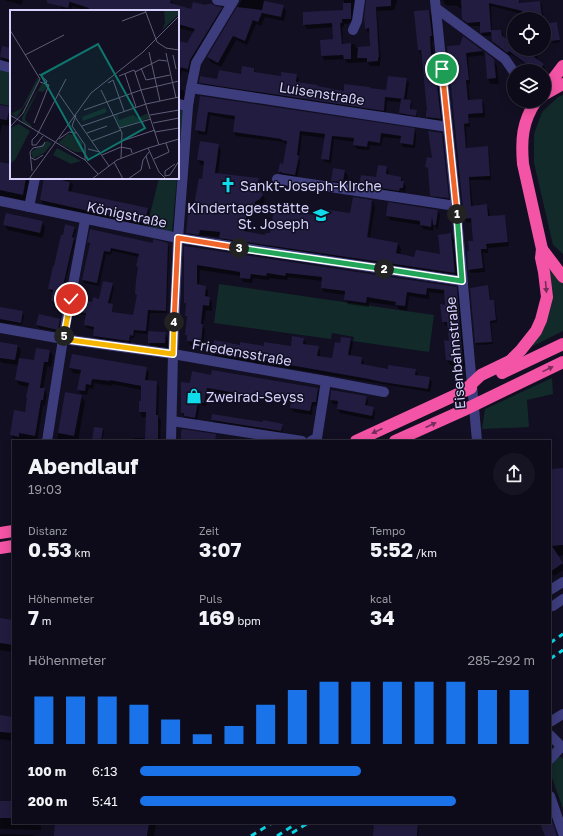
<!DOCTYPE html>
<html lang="de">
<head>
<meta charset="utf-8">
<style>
	body { margin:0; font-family:"Golos Text",sans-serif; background:#161422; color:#f1f3f6; height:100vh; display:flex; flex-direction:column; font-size:15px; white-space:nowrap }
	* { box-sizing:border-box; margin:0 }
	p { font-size:13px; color:#9a9ba2 }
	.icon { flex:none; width:22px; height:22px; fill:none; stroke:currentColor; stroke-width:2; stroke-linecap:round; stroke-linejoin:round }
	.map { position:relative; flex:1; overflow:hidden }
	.details { position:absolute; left:12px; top:440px; width:539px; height:384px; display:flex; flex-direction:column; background:#0d0b19; border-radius:0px; box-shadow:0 2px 10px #0003,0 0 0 1px #2d2b38 }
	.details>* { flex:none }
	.fabs { position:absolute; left:507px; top:12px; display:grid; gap:8px }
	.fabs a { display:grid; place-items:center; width:44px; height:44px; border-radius:50%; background:#0d0b19; box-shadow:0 2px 10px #0003,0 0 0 1px #2d2b38; font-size:20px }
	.pin { position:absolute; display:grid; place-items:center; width:34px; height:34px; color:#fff; margin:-17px; border:2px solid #fff; border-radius:50%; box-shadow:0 1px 4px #0007 }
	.km { position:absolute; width:20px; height:20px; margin:-10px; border-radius:50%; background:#222; color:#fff; font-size:11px; line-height:20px; text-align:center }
	.round { display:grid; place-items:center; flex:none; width:42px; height:42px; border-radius:21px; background:#161422 }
	.headline { display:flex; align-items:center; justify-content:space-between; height:68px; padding:0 16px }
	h1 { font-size:22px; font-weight:700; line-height:30px }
	.metrics { display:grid; grid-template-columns:repeat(3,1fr); gap:6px; height:68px; padding:4px 16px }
	.metrics div { display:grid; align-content:center }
	.metrics b { font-size:20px; font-weight:700 }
	.metrics small { font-size:11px; font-weight:400 }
	.metrics p { font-size:11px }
	.chart { height:112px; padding:8px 16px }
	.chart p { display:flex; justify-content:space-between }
	.chart svg { width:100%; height:72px; margin-top:4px; stroke:#1a73e8; stroke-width:6 }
	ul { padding:0 16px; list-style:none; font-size:13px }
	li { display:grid; grid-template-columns:64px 48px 1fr; align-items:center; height:30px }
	li i { height:10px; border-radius:5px; background:#1a73e8 }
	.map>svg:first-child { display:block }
	.green { fill:#122a29 }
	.shadow { fill:#0007; fill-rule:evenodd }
	.building { fill:#221c40 }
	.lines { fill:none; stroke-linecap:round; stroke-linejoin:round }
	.minor { stroke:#3d3d7d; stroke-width:10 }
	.highway { stroke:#f454a5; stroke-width:12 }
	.rail { stroke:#0fdbeb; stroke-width:3; stroke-dasharray:6 5; stroke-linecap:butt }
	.oneway { fill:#772e5c }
	.split-1-casing { stroke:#fff; stroke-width:8 }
	.split-2-casing { stroke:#fff; stroke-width:8 }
	.split-3-casing { stroke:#fff; stroke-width:8 }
	.split-4-casing { stroke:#fff; stroke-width:8 }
	.split-5-casing { stroke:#fff; stroke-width:8 }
	.split-6-casing { stroke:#fff; stroke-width:8 }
	.split-1 { stroke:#f0652b; stroke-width:5 }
	.split-2 { stroke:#22a559; stroke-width:5 }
	.split-3 { stroke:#22a559; stroke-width:5 }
	.split-4 { stroke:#f0652b; stroke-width:5 }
	.split-5 { stroke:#f5b400; stroke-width:5 }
	.split-6 { stroke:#f5b400; stroke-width:5 }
	.labels { text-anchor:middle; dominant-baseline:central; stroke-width:3; stroke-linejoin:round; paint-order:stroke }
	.street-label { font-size:14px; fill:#d5d1fc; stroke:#110f21 }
	.poi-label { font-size:14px; fill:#d5d1fc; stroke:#110f21; text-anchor:start }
	.inset-road { fill:none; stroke:#5f5d79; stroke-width:1 }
	.view { fill:#0f766e; fill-opacity:0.15; stroke:#0f766e; stroke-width:2 }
	.inset-edge { fill:none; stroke:#d5d1fc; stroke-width:2 }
</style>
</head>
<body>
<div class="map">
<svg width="563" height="836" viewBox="0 0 563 836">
	<rect width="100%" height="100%" fill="#110f21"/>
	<g class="green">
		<path d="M0,70L11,73V106L0,104Z"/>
		<path d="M563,95V254L553,245L534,163V134L542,112L558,97Z"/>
		<path d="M178,109L183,110L178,165Z"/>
		<path d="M159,178H177L172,232L147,226Z"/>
		<path d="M549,267L563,282V331L533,346L532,345Z"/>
		<path d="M219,284L434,315L429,352L353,341L354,337L332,333L331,339L214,323Z"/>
		<path d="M552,378L553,394L527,400L529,427L482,429L485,409Z"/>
		<path d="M556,756L561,757L563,759V809L550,772V762Z"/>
	</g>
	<g class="shadow">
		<path d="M4,0H23L22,5Z"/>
		<path d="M47,0H165L171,1L173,4L192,10L220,8L224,14L190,73L182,71L178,88V51L187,44L194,32L178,28V11H88L72,6L71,11H63L60,6Z"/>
		<path d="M242,0H263L265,2L283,6L286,11L284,21L265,17L261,26L256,24L247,45L236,40L221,67L211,62L208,57Z"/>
		<path d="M344,0H358L353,23L344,24V27H342L343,45L354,44L356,48L371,47L370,33H368L366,28L367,0H397L394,10L377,11L381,61H380V66H370L368,62L347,63L345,59L324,60L322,55L334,40V27L307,29L304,24L344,11Z"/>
		<path d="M443,0H519L520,3L540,2L542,5L543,19H536L535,16L525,17L523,14L491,6L492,31H501L503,34V38L514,44V49H530L536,53L538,57L536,60L543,65L545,68L543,71H535L511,54L510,56L495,45L493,41L492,36H483L481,32V26H470L466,23L463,19V8H459L458,6L446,5Z"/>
		<path d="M429,11L432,16L434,41H432L436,77L439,82L443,124L430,122L427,117L428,113L421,55L419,50Z"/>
		<path d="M557,23L558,25L560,42L554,43L552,41Z"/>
		<path d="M464,38L482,51L484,55L468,57L470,84H468L470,101L481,100L484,104L485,117L469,118L470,127H466L467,149L487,147L489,151L491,180H470L473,207L486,205L489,209L490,217L504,216L506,220L509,246L488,248V253H483L485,272L471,273L469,269L470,252L475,241L472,222L467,223L465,219L449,66L461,46Z"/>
		<path d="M11,49V64L4,63L1,57Z"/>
		<path d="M486,54L493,60L497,66L499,84H491L488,79Z"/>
		<path d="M254,69L256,73L282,77L296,75L299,79L298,83L344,92L387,91L406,79L409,83L406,101H410L412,104L411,110L416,111L417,113V118L401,115L400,113L401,102L387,101L386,114L202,87L200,82L218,80L242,75Z"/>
		<path d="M178,89L183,90L186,95L185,101L178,99Z"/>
		<path d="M201,97L414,129L416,133L415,148L403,147L401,143V139L383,137L381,146L370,145L369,150L357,149L354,145L355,142L334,139L331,163L325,162L322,158L325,138L302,135L299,158L300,161L297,179L282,176L280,172L284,165L288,144H285L284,142L236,136L234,132L236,120L210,115L207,135L199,134L197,130Z"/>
		<path d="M0,106L9,108L11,111V126L2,125L0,135Z"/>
		<path d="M441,134L443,137L449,197L431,195L429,170L426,167L433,159Z"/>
		<path d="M218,145L221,150L218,174L258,179L261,185L260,191L264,197L265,201L263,205L258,207L257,214L250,213L247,233L266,236L323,217L351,214L372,201L375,206L370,238L398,244L401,249L400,255L415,258L441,255L451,234L454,240L458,278L223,243L220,237L202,235V240L190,238L187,232L202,180L205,165H201L198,160ZM371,204H373L367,242H365Z"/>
		<path d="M0,163L11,165V178H32L27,202L0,196Z"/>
		<path d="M386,167L389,171L388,176L401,178L406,186L405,192L401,191V194L362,188L360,185L377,178Z"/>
		<path d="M345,171L348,176L346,188L335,186L332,180Z"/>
		<path d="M46,178H61L70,181L73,185L71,192L148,209L150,214L148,226L105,218L43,204L41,199Z"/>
		<path d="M432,197L450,199V201L433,199Z"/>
		<path d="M438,211L440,215L438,229H437L434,224L433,231L423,229L421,225L390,220L387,216Z"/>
		<path d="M42,222L45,227L43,238L8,230L4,224Z"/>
		<path d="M74,228L76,230L73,239L75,241L62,297L63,299L62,305L53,304L52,301L54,292H51L49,289Z"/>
		<path d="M88,243L153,244L167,243L169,247L167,313H150L148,332L165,333L168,338V349L152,348L149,342V334L135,333L134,338H131L130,344L96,339L94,336L95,330L87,328L85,325L86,315L81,314L79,311L99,300L112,284L114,287L110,305H112L113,306H111L112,317L113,307V313L134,316L138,297L136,294L139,269L137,266L139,257L112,251L111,255L106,254L99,286L85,283L83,280L90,246Z"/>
		<path d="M184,264L456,288L459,292L465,367L450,365L447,360L450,342L449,326H446L443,321L446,306L445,294L429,292V299L409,296L407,311L399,309L397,306L369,302V307L348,304L345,300L346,295L324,292L322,288L323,281L288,277L287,280L269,278V280L253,278L252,283L243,282L241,277V276L200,270L199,286L205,287L208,291V298H209L212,302V311L206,310L203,326L205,330L203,347L190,345L188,341V338L186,334L188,319L186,316L187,307L185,302Z"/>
		<path d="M488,287L489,289L491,301H493L495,303L497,322L491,323L493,344L477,345L476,343L471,288Z"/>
		<path d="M0,308L22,312L24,315L22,325L0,322Z"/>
		<path d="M60,320L61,322L59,332L39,328L37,325Z"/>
		<path d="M303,339L306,343L305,345L318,347L320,351V357L333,359L341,344L350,339L353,343L350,356L361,358L364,362L363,365L389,370H415L418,374L417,376L429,378L432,382L430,392L215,356L213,352L240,346L292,348Z"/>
		<path d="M0,343L18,346L21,351L19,359L34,361L50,351L53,356L51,367L47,366L43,389H44L47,394L45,405H43L37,441H20L14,440L11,435L25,413L29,387L19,385L16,380L19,365L3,363L0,361Z"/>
		<path d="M70,368H146L149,373L148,382H156L159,386L158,417L161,420L160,441H133V438H146L147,417H142L140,412L142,402V390L112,384V386L94,383L93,389L89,388L87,395L81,394L78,389L81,374L73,373Z"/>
		<path d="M212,376L318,389L320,393L318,406L313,405L312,415L294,412L291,408L292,402L269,398V401L208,391L206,406L200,405L197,421L187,420L182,413L191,384Z"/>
		<path d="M65,393L81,395L85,402L78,441H57Z"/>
		<path d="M366,397L368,401L367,407L373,408L375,412L374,420L340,413L338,409L339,405L333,404L331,400Z"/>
		<path d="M213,415L264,423L282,424L283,427L282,433L214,423L212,420Z"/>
		<path d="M103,429L104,431L102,441H93Z"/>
		<path d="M242,439L253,441H241Z"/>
		<path d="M563,469V555L557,556L563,565V570L554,576L550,570V470Z"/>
		<path d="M0,619L13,621V652L0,650Z"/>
		<path d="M0,716L13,718V741L0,739Z"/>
		<path d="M0,802H13V823H41V830L0,829Z"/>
		<path d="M131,823H156L154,836H130Z"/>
		<path d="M375,823H419L418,836H374Z"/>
		<path d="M0,834L33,835L34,836H0Z"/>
	</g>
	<g class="building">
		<path d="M47,0H70L68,8L47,3Z"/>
		<path d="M70,0H171L170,3L191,9L193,2L206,5L207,4H212L216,6L221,7L222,8L190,60L188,69L178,67V48L181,41L187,43L195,29L178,24V11H88L89,8L70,2Z"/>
		<path d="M366,0H391V6L376,7L379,57H378V61L367,62V58H357L358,47L370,46L369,28L365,29L364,18Z"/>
		<path d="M461,0H519V3L540,1L542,17L534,18L533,13L522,14V11L489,3L491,30H501L502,36L514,43V49H532L537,53L534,57L544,64L539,71H537L528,65L509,51L507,53L492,41L491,32L480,33V22L467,23L462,19Z"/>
		<path d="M264,1L284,5L281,17L262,13L258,22L253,20L245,41L233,36L218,63L207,57L237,7L262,10Z"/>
		<path d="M343,3H351V19H342V23H340L342,44L351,43V59H344L343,55L321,56L320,40L333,39L332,23L303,25V12L343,10Z"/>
		<path d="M429,10L432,36H430L431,53L434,77L436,76L441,119L426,117V111H427L421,50H418L416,32L414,11Z"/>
		<path d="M557,22L560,40L551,41L549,23Z"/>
		<path d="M463,36L483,51L466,53L469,80H466L468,100L482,99L483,113L468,114L469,123L464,124L466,148L488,146L490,176L469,177L471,206L487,204L488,216L505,215L508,242L486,244L487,249H481L483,268L468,270L467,251H469L468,241H473L471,218L464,219L447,46L460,45Z"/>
		<path d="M2,46L11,48V60L0,57Z"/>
		<path d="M485,52L494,59L496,78L487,79Z"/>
		<path d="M242,66L254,68V72L281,76V72L297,74L296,82L318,85L317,86L344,91V84L370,87V88L386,90L388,76L407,78L404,99L385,97L384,111L199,83L200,76L217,79L219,70L241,74Z"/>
		<path d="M200,96L415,128L413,145L400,143L401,136L381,133L380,143L368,141L367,147L353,145L354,138L332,136L329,160L321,159L325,134L300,131L297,155L299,156L295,175L282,173V172H278L280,163L283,164L287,141L281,140L282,139L233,132L235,116L208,112L205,132L195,130Z"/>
		<path d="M401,99L411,100L410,109L417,110L416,116L399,113Z"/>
		<path d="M0,105L10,107L7,120L0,119Z"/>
		<path d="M428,131L442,133L449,198L430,196L428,168L425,167L427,157L432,158Z"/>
		<path d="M200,141L219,144L215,173L259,178L257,187L261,190L263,195L260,199L255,202L254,209L248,208L244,231L265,235V233H270L274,209L322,216L323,209L350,213L353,197L372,200L367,237L398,243L396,253L414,257L416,250L440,254L438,235L451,233L455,273L219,238L220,232L200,230L199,235L186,233L189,204L194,205L199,178L202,179L204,161L197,160Z"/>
		<path d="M0,162L11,164V178H26L23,195L0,190Z"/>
		<path d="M378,165L387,166L386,174L401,177V181H404L403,188H400L399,191L359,185L361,175L376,177Z"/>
		<path d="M333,168L345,170L343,182L331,181Z"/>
		<path d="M44,178H54L70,182L68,191L148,208L145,222L102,214L40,200Z"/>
		<path d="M388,202L438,210L436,225H433L432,217L431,227L420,225V221L386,216Z"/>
		<path d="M6,213L43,221L40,233L3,225Z"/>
		<path d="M65,224L75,227L72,237L74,238L61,295L62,296L61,303L51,301L53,290L48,289L53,266H54L61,235H63Z"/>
		<path d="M90,229L153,243V239L168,243L166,311L148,310L146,331L134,330L133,336L130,335L129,341L93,336L94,327L84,325L86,313L78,312L80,300L92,302L93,297L99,299L103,281L113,283L108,303L113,304L112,312L133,315L137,295L135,294L136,280L138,267L136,266L139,254L111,248L110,252L104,251L97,283L82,280L90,243H87Z"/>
		<path d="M184,246L457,287L463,363L446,360L444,340L449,341L447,322H442L440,304L445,305L444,290L427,288L426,295L407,292L405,306L395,305L396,302L367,297L366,303L344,300L345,291L321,288L322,277L286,273L285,276L267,273L266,276L251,274L250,279L240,278V272L197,265V284L206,286L205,296L210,297L209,306L203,305L201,324H203L201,343L187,341V335H185L187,316H185L186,303H184Z"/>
		<path d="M488,285L490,300H494L496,320L490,321L492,342L475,343L470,288Z"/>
		<path d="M0,307L23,311L21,323L0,319Z"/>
		<path d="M39,314L60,319L58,330L36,325Z"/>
		<path d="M148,331L166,332L165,343H148Z"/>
		<path d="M292,336L304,338L303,344L319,346L317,356L332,358L335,342L340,343L341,337L351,338L348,355L362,357L361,364L388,369V365L416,369L415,375L430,377L428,389L382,382L369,379L250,358V359L232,356V357L212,353L214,340L240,345V342L264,346V342L291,346Z"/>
		<path d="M0,342L18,345L15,360L0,358Z"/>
		<path d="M36,348L50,350L48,362H44L40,388H45L43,400H41L35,436L19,433V437L10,435L14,410L25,412L27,398H26L29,383L15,380L19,358L34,360Z"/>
		<path d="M72,354L147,367L145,380L157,381L156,415H158V439H145L146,412H139V401H141V386L110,380V381L92,379L91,385L86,384L85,391L77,390L81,370L69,368Z"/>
		<path d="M212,370L318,388L316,402H312L310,411L290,408L292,399L268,394L267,398L207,388L204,403L198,402L195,418L184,416V413H181V382L190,383L192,371L211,375Z"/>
		<path d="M331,390L367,396L365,405L374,407L372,416L337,409L338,401L330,400Z"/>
		<path d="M65,392L82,395L74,436L58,433Z"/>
		<path d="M212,414L263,422V420L283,424L281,431L211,420Z"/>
		<path d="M94,427L103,428L101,441H92Z"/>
		<path d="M182,429L216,434L215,441H181V431H182Z"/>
		<path d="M563,468V545L552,546L563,563L550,572V469Z"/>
		<path d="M0,618L13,620V645L0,643Z"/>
		<path d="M0,715L13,717V733L0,732Z"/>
		<rect x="0" y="801" width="13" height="17"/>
		<path d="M55,823H149L147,836H54Z"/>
		<path d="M374,823H418L417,836H373Z"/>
		<path d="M540,823H553L557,836H545Z"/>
	</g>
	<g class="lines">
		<g class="minor">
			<path d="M217,0L232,2"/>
			<path d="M435,0L456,206L477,441"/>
			<path d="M436,8L505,59L514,72"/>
			<path d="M353,30L357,21L360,0"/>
			<path d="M0,65L11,68"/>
			<path d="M191,88L448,127"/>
			<path d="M178,104L188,106"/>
			<path d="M277,179L456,206"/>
			<path d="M0,201L178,238L462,281"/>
			<path d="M29,207L35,178"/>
			<path d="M0,328L63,339L173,354L326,381L384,392"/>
			<path d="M172,421L302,441"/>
			<path d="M47,441L63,339L85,220"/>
			<path d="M171,441L173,354L178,238L188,106L191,88L196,63L234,0"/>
			<path d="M311,441L317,438L326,381"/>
			<path d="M550,590L563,582"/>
			<path d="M550,606H553L563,599"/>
			<path d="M550,722L563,714"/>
			<path d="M550,735L563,748"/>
			<path d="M550,759L561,747"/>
			<path d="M550,796L563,833"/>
		</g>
		<g class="highway">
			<path d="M544,91L563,66"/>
			<path d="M545,94L563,84"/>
			<path d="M542,249L563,277"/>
			<path d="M502,373L563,344"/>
			<path d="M464,391L481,375L510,361L521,350L536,331L541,320L547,297L544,272L541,258L542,249L523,164C521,140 522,122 536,101"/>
			<path d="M356,441L471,388"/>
			<path d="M395,441L464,410L563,362"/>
			<path d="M0,533L13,531"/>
			<path d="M0,548L13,546"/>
		</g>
		<g class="rail">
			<path d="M550,643L563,634"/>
			<path d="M550,659L563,650"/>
			<path d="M292,833L308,823"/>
			<path d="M251,836L272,823"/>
			<path d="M277,836L297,823"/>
		</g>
	</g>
	<defs><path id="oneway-solid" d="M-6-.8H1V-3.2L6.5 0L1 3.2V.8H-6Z"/></defs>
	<g class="oneway">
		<use href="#oneway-solid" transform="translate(546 287) rotate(85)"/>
		<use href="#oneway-solid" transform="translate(548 369) rotate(-26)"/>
		<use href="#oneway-solid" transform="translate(431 425) rotate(-25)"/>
		<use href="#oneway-solid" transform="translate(377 431) rotate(155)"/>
	</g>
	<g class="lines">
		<defs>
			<path id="split-1" d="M442,69L457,214"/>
			<path id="split-2" d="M384,269L462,281L457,214"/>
			<path id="split-3" d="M239,248L384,269"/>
			<path id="split-4" d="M174,322L178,238L239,248"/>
			<path id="split-5" d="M64,336L63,339L173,354L174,322"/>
			<path id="split-6" d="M64,336L71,299"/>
		</defs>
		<use href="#split-1" class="split-1-casing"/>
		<use href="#split-2" class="split-2-casing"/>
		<use href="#split-3" class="split-3-casing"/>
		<use href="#split-4" class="split-4-casing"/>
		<use href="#split-5" class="split-5-casing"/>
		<use href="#split-6" class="split-6-casing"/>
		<use href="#split-1" class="split-1"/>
		<use href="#split-2" class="split-2"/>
		<use href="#split-3" class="split-3"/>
		<use href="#split-4" class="split-4"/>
		<use href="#split-5" class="split-5"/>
		<use href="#split-6" class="split-6"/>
	</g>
	<defs>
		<symbol id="church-bare" viewBox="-9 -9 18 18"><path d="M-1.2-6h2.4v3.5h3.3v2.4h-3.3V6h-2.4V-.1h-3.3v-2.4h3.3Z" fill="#0fdbeb" stroke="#110f21" stroke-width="2.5" paint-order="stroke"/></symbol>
		<symbol id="school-bare" viewBox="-9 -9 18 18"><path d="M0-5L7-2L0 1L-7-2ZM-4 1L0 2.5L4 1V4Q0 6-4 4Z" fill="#0fdbeb" stroke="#110f21" stroke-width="2.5" paint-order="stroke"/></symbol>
		<symbol id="shop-bare" viewBox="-9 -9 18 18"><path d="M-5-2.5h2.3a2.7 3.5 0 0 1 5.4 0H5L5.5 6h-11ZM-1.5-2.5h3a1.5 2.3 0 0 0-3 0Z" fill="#0fdbeb" stroke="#110f21" stroke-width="2.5" paint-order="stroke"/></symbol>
	</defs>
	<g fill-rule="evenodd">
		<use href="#church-bare" x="217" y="174" width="22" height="22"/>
		<use href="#school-bare" x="310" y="204" width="22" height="22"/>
		<use href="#shop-bare" x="183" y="385" width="22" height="22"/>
	</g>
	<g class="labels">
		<g class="street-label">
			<text transform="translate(322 93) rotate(9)">Luisenstraße</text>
			<text transform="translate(127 214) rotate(12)">Königstraße</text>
			<text transform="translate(242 352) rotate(10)">Friedensstraße</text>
			<text transform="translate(455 353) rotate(-95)">Eisenbahnstraße</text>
		</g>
		<g class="poi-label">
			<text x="240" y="185">Sankt-Joseph-Kirche</text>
			<text x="309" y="207" text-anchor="end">Kindertagesstätte<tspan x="309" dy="16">St. Joseph</tspan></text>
			<text x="206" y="396">Zweirad-Seyss</text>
		</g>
	</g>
	<g transform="translate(10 10)">
		<rect width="169" height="169" fill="#110f21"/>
		<path d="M154,0H169V4L152,20L155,13ZM28,67L29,70L20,88L6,108L0,101L3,103L12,98ZM32,73L37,75L36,79L33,82L28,81L16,105L15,110L22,116L20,118L12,111V107ZM95,98L97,102L73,111L72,107ZM138,103L140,108L110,118L105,105L107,104L109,110L123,105L127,108ZM9,114L20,121L5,150L0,154V118ZM58,124L65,125L72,132V142H65L48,133ZM37,131L42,133L35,142L23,149L21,142ZM47,138L71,151L61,154L43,145Z" fill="#122a29"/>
		<path class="inset-road" d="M135,0L147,32L156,38L169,40M112,11L136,2M0,20L30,69L13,103L0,117M139,42L150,91M156,43L166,88M15,45L54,25M163,45L166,59M131,58L136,70L160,65M125,62L149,135M29,64L37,71L36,74M115,64L126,97M109,66L124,60L125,62L149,50L157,51M98,73L103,70L114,101M91,80L112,123L111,148M49,84L99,156M74,100L131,80L169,71M0,105L75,150L88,164M66,105L62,116L75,135V150M140,105L169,100M24,113L39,75L30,72M143,113L169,108M72,116L136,94L169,87M110,118L141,109M145,122L169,118M77,123L97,116M33,126L26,135H22V130L27,125L56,69M49,129L59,122L66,123M82,131L111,120M112,131L145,120M78,139L90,142M92,145L111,137L121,139L122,143M136,146L140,159M20,147L25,150L33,145M144,149L159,142L156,133M104,152L113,169M165,154L155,161V166L160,165L169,151M22,161L20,142L23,138L33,136L35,132M19,169L81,83L133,42L169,6M82,169L107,150L138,138M118,169L131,160L133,150L139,142M156,169L149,162L138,138L169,129"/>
		<path class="view" d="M88,34L135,118L78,150L31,65Z"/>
		<rect width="169" height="169" class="inset-edge"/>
	</g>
</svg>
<div class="fabs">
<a><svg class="icon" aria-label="locate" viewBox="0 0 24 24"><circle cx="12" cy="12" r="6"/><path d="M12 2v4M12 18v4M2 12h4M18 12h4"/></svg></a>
<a><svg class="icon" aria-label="layers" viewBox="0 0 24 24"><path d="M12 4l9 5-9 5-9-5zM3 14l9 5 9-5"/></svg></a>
</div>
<div class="pin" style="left:442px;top:69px;background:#1e9e55"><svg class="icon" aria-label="arrive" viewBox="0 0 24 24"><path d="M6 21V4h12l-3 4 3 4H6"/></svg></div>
<div class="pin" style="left:71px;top:299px;background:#d93025"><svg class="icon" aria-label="check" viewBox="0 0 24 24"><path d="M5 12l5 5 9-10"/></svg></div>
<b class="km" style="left:457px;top:214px">1</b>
<b class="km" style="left:384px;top:269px">2</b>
<b class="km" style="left:239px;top:248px">3</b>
<b class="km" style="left:174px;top:322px">4</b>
<b class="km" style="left:64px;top:336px">5</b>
<section class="details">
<div class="headline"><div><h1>Abendlauf</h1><p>19:03</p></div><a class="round"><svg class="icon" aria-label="share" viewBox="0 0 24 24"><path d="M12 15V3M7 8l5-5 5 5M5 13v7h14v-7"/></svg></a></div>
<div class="metrics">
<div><p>Distanz</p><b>0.53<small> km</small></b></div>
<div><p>Zeit</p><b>3:07</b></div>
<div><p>Tempo</p><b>5:52<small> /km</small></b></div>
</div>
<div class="metrics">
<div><p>Höhenmeter</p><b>7<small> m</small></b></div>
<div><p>Puls</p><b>169<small> bpm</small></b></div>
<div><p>kcal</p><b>34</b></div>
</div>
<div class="chart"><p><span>Höhenmeter</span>285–292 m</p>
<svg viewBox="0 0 160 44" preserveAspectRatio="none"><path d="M5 44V15M15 44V15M25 44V15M35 44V20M45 44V29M55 44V38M65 44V33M75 44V20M85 44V11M95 44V6M105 44V6M115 44V6M125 44V6M135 44V6M145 44V11M155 44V11"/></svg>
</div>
<ul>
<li><b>100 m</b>6:13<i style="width:56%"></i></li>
<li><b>200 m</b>5:41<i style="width:80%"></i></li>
</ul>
</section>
</div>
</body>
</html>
